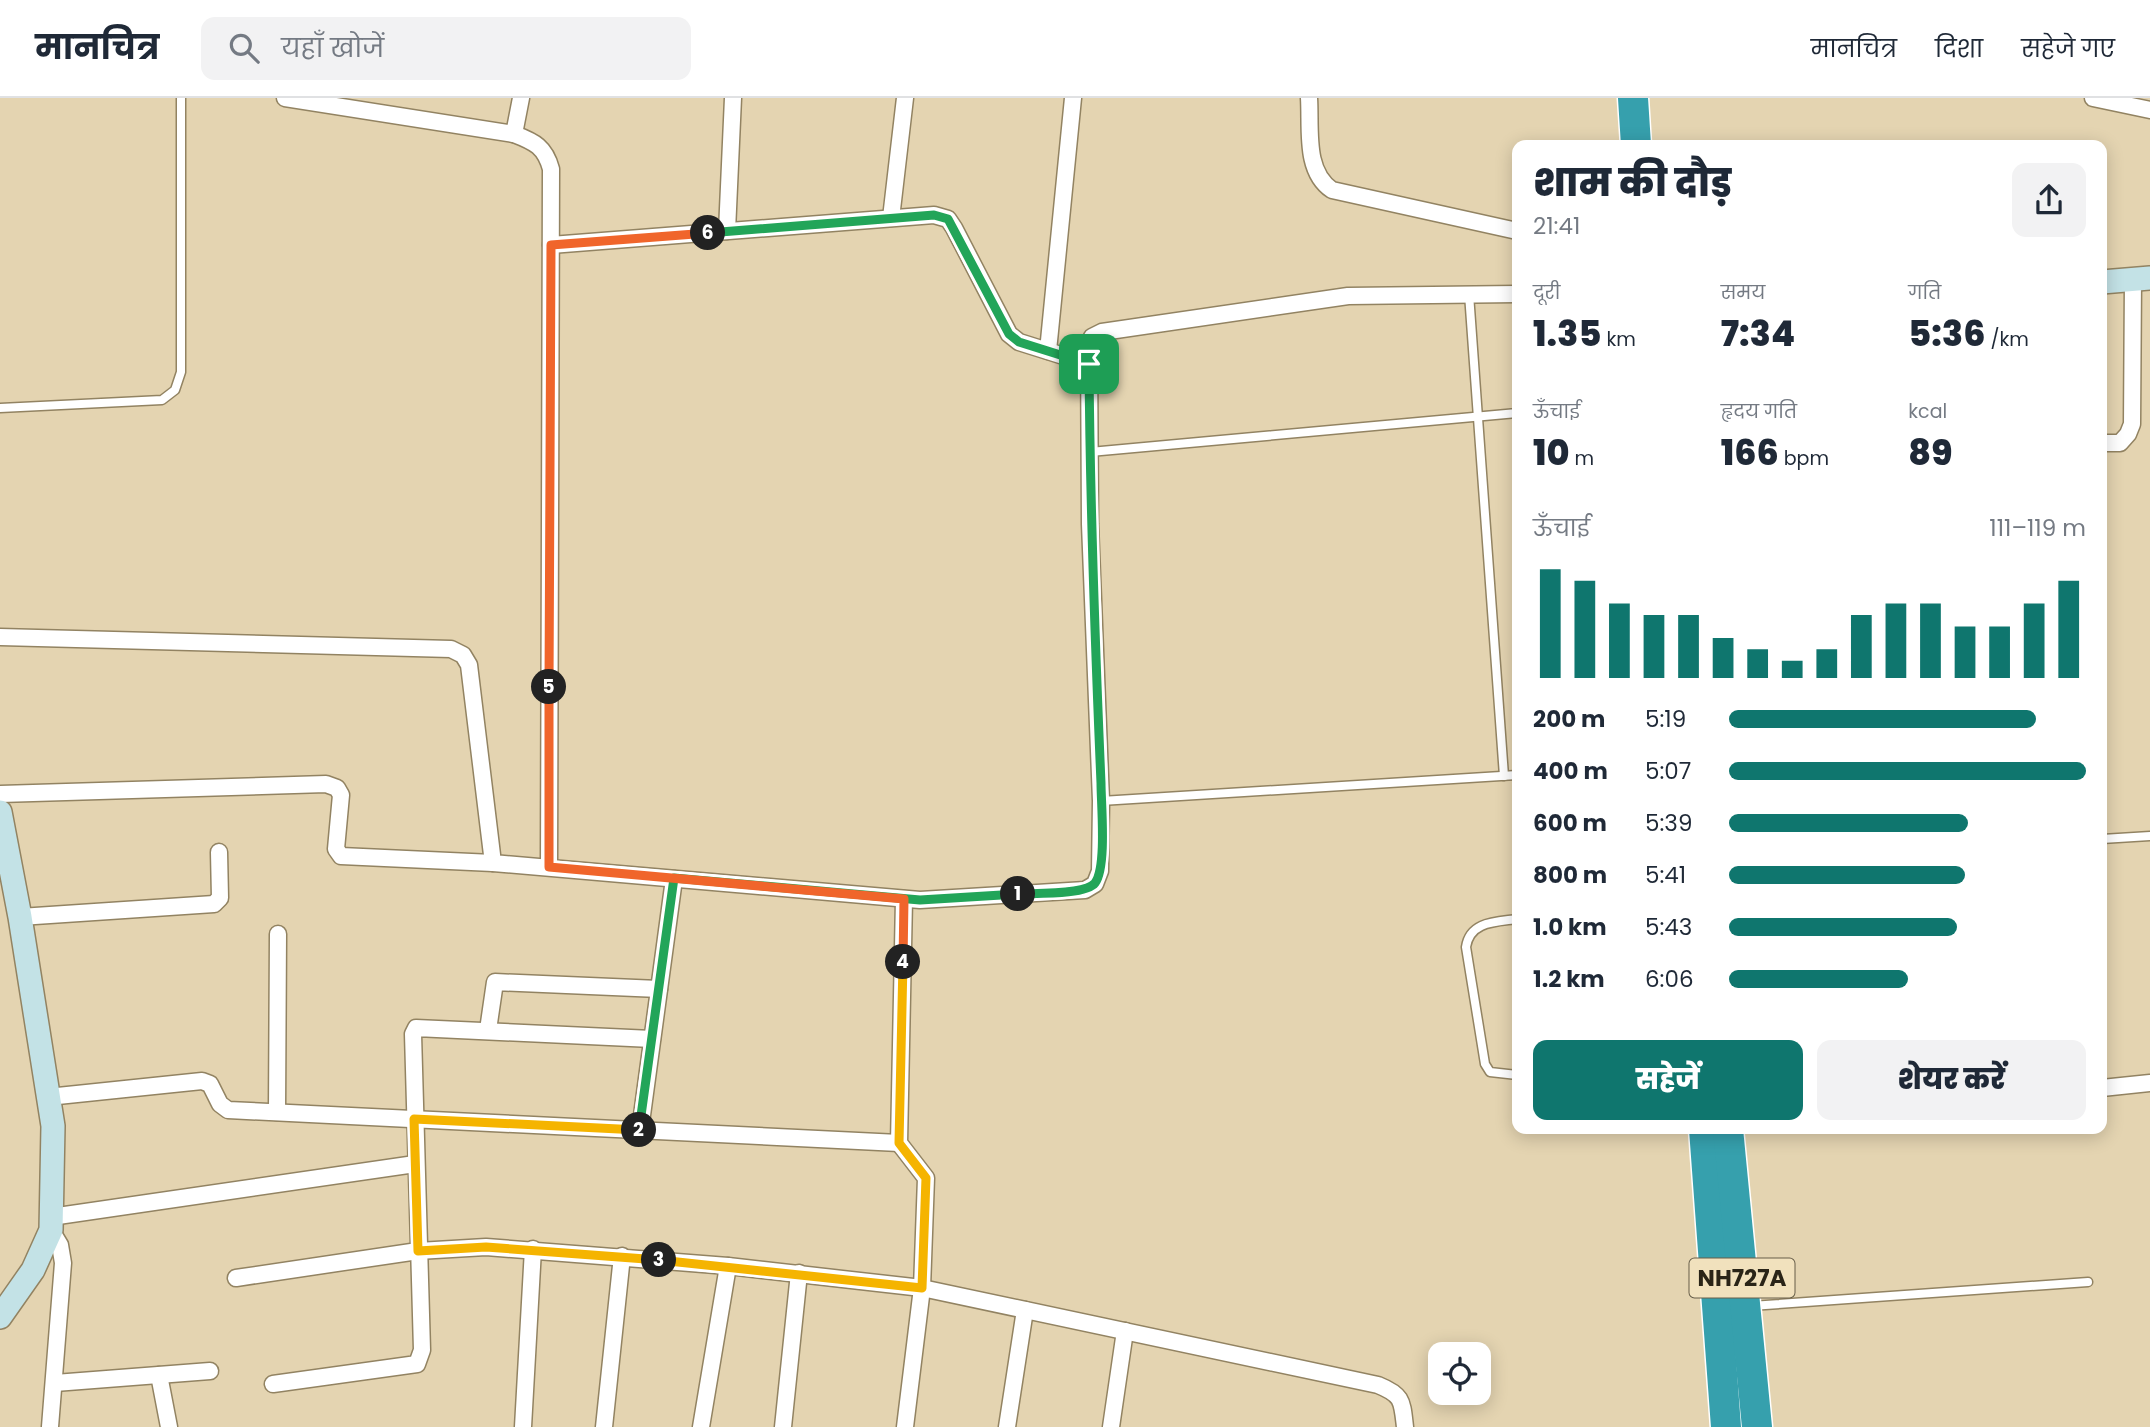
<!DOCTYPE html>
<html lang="hi">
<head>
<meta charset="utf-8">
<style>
	body { margin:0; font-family:Poppins,"Noto Sans Devanagari",sans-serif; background:#f2f2f3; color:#1f2937; height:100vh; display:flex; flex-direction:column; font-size:26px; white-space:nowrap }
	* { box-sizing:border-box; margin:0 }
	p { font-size:23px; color:#747a83 }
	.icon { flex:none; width:38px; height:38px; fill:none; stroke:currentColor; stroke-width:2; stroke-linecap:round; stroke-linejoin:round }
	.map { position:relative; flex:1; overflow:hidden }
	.panel { position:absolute; left:1512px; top:42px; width:595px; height:994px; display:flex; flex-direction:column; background:#fff; border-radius:14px; box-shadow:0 4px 18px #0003 }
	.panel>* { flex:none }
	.controls { position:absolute; left:1428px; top:1244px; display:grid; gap:14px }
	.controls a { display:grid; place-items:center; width:63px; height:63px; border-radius:14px; background:#fff; box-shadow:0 4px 18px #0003; font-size:35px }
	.pin { position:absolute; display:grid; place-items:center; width:60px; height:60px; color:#fff; margin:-30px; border-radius:14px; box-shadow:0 4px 10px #0006 }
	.km { position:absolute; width:35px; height:35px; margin:-18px; border-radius:50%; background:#222; color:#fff; font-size:19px; line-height:35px; text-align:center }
	.round { display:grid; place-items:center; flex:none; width:74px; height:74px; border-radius:14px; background:#f2f2f3 }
	.headline { display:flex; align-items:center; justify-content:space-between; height:119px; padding:0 21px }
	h1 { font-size:38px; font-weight:800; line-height:52px }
	.figures { display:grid; grid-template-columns:repeat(3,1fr); gap:10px; height:119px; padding:7px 21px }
	.figures div { display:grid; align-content:center }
	.figures b { font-size:35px; font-weight:800 }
	.figures small { font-size:19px; font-weight:400 }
	.figures p { font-size:19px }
	.chart { height:196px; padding:14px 21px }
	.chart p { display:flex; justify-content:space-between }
	.chart svg { width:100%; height:126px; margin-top:7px; stroke:#0f766e; stroke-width:6 }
	.primary-button { display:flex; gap:14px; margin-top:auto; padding:14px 21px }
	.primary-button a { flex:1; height:80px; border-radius:14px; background:#0f766e; color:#fff; font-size:28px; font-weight:800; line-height:80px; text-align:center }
	.primary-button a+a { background:#f2f2f3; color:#1f2937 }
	ul { padding:0 21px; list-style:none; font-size:23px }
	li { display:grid; grid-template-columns:112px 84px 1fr; align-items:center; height:52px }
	li i { height:18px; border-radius:9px; background:#0f766e }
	header { display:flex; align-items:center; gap:42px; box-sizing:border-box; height:98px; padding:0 35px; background:#fff; border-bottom:2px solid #e0e1e3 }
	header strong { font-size:33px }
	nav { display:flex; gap:38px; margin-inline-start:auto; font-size:24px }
	.search { width:490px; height:63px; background:#f2f2f3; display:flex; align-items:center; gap:18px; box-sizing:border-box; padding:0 24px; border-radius:14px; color:#747a83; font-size:26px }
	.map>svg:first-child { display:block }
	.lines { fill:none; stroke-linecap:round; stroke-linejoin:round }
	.lane-casing { stroke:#928362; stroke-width:11 }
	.street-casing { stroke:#928362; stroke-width:19 }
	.secondary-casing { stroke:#928362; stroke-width:26 }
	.highway-casing { stroke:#fff; stroke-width:33 }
	.lane { stroke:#fff; stroke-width:8 }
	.street { stroke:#fff; stroke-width:16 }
	.secondary { stroke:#c3e2e6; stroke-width:23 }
	.highway { stroke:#36a0ad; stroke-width:30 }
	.split-1-casing { stroke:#fff; stroke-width:14 }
	.split-2-casing { stroke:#fff; stroke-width:14 }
	.split-3-casing { stroke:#fff; stroke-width:14 }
	.split-4-casing { stroke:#fff; stroke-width:14 }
	.split-5-casing { stroke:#fff; stroke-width:14 }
	.split-6-casing { stroke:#fff; stroke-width:14 }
	.split-7-casing { stroke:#fff; stroke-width:14 }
	.split-1 { stroke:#22a559; stroke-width:9 }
	.split-2 { stroke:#22a559; stroke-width:9 }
	.split-3 { stroke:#f5b400; stroke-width:9 }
	.split-4 { stroke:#f5b400; stroke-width:9 }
	.split-5 { stroke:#f0652b; stroke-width:9 }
	.split-6 { stroke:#f0652b; stroke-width:9 }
	.split-7 { stroke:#22a559; stroke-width:9 }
	.labels { text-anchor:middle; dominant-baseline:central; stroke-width:6; stroke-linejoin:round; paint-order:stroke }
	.shield { fill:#f1e1bd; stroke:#665d49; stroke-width:2 }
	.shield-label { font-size:23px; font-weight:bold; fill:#2a2417 }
</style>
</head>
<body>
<header>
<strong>मानचित्र</strong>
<div class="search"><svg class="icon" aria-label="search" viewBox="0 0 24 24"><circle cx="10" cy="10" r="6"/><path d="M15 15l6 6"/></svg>यहाँ खोजें</div>
<nav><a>मानचित्र</a><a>दिशा</a><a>सहेजे गए</a></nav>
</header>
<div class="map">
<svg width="2150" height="1329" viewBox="0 0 2150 1329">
	<rect width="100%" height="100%" fill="#e4d4b1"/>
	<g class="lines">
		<defs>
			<g id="lane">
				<path d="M1469,196L1504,678"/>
				<path d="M0,310L162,302L175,292L181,274V0"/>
				<path d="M1090,354L1517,315"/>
				<path d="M1101,703L1517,677"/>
				<path d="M2102,741L2150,738"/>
				<path d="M1517,821C1496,824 1470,823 1466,849L1485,966L1490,974L1517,977"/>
				<path d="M1751,1208L2088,1184"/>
			</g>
			<g id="street">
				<path d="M285,0L514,36L521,0"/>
				<path d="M1309,0C1311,31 1304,73 1332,92L1517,133"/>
				<path d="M2093,0L2150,12"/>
				<path d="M514,36C535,44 545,49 551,71L549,769"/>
				<path d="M891,120L905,0"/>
				<path d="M727,133L733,0"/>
				<path d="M551,147L934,117L948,121L954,130L1009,236L1019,244L1089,266"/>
				<path d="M1048,253L1073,0"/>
				<path d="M2102,345H2120L2128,336L2132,326L2133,181"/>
				<path d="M0,539L451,551L463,557L469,567L493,765L920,802L1085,792L1095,786L1100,773L1101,703L1090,426L1089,245L1092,239L1102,234L1348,198L1517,196"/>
				<path d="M0,696L326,686L337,690L341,697L336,751L341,758L493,765"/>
				<path d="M904,801L899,1045L926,1080L922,1190L905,1329"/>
				<path d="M20,819L214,806L220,800L219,754"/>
				<path d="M488,932L495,884L659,891"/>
				<path d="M2102,990L2150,985"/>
				<path d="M48,999L202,983L210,986L220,1006L228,1012L899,1045"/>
				<path d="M277,1014L278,836"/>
				<path d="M640,1032L674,781"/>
				<path d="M51,1119L415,1066"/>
				<path d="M236,1180L418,1153L486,1149L728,1168L922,1190L1378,1287C1403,1297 1402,1303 1405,1329"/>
				<path d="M159,1277L169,1329"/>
				<path d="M55,1285L210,1273"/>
				<path d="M273,1286L417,1266L422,1252L413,936L416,930L652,941"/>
				<path d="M50,1329L63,1165L60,1147L51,1132"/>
				<path d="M523,1329L533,1151"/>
				<path d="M604,1329L622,1158"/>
				<path d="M701,1329L728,1168"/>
				<path d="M783,1329L799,1175"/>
				<path d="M1007,1329L1025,1212"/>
				<path d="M1111,1329L1125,1233"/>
			</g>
			<g id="secondary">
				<path d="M2102,184L2150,180"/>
				<path d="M0,714L20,819L53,1028L51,1132L33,1172L0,1219"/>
			</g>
			<g id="highway">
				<path d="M1633,0L1636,47"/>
				<path d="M1704,1031L1726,1329"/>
				<path d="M1728,1031L1757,1329"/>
			</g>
		</defs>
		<use href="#lane" class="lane-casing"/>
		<use href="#street" class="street-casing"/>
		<use href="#secondary" class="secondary-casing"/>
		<use href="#highway" class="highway-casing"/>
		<use href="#lane" class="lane"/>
		<use href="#street" class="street"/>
		<use href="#secondary" class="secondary"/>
		<use href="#highway" class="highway"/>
	</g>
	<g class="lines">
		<defs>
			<path id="split-1" d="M1018,796C1034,795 1086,797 1095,785C1107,769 1101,706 1101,685C1095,545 1090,406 1089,266"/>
			<path id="split-2" d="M639,1032L674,780L920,802L1018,796"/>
			<path id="split-3" d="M639,1032L414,1021L418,1153L486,1149L659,1162"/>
			<path id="split-4" d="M659,1162L922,1190L926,1080L899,1045L903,864"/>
			<path id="split-5" d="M549,589V769L904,801L903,864"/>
			<path id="split-6" d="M549,589L551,147L708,135"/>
			<path id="split-7" d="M708,135L934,117L948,121L1009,236L1019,244L1089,266"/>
		</defs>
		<use href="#split-1" class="split-1-casing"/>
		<use href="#split-2" class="split-2-casing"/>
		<use href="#split-3" class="split-3-casing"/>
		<use href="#split-4" class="split-4-casing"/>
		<use href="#split-5" class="split-5-casing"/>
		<use href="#split-6" class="split-6-casing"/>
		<use href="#split-7" class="split-7-casing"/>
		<use href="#split-1" class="split-1"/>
		<use href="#split-2" class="split-2"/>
		<use href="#split-3" class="split-3"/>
		<use href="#split-4" class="split-4"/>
		<use href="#split-5" class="split-5"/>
		<use href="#split-6" class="split-6"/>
		<use href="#split-7" class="split-7"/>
	</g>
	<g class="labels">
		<rect class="shield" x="1689.5" y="1160.5" width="105" height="39" rx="5"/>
		<g class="shield-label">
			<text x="1742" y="1180">NH727A</text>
		</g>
	</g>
</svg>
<div class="controls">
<a><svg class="icon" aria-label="locate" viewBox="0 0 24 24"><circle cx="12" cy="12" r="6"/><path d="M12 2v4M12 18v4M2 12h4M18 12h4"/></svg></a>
</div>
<div class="pin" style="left:1089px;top:266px;background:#1e9e55"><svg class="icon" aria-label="arrive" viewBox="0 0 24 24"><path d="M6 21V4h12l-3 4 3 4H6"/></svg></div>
<b class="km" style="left:1018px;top:796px">1</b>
<b class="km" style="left:639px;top:1032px">2</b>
<b class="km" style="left:659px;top:1162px">3</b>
<b class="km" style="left:903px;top:864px">4</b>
<b class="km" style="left:549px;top:589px">5</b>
<b class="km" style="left:708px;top:135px">6</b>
<section class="panel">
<div class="headline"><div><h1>शाम की दौड़</h1><p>21:41</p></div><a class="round"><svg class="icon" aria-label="share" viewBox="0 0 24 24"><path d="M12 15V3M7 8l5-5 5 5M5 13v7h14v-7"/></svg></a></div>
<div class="figures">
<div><p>दूरी</p><b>1.35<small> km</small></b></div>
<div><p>समय</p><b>7:34</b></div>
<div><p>गति</p><b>5:36<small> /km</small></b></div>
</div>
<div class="figures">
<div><p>ऊँचाई</p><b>10<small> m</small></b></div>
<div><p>हृदय गति</p><b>166<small> bpm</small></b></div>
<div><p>kcal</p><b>89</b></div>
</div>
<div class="chart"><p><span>ऊँचाई</span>111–119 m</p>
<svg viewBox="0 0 160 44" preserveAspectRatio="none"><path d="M5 44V6M15 44V10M25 44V18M35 44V22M45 44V22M55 44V30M65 44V34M75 44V38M85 44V34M95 44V22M105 44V18M115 44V18M125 44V26M135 44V26M145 44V18M155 44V10"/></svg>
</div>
<ul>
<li><b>200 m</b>5:19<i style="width:86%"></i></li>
<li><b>400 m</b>5:07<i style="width:100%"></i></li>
<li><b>600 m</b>5:39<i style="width:67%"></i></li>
<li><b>800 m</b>5:41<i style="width:66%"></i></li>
<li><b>1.0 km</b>5:43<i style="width:64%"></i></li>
<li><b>1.2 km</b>6:06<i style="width:50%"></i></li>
</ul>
<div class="primary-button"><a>सहेजें</a><a>शेयर करें</a></div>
</section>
</div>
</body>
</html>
